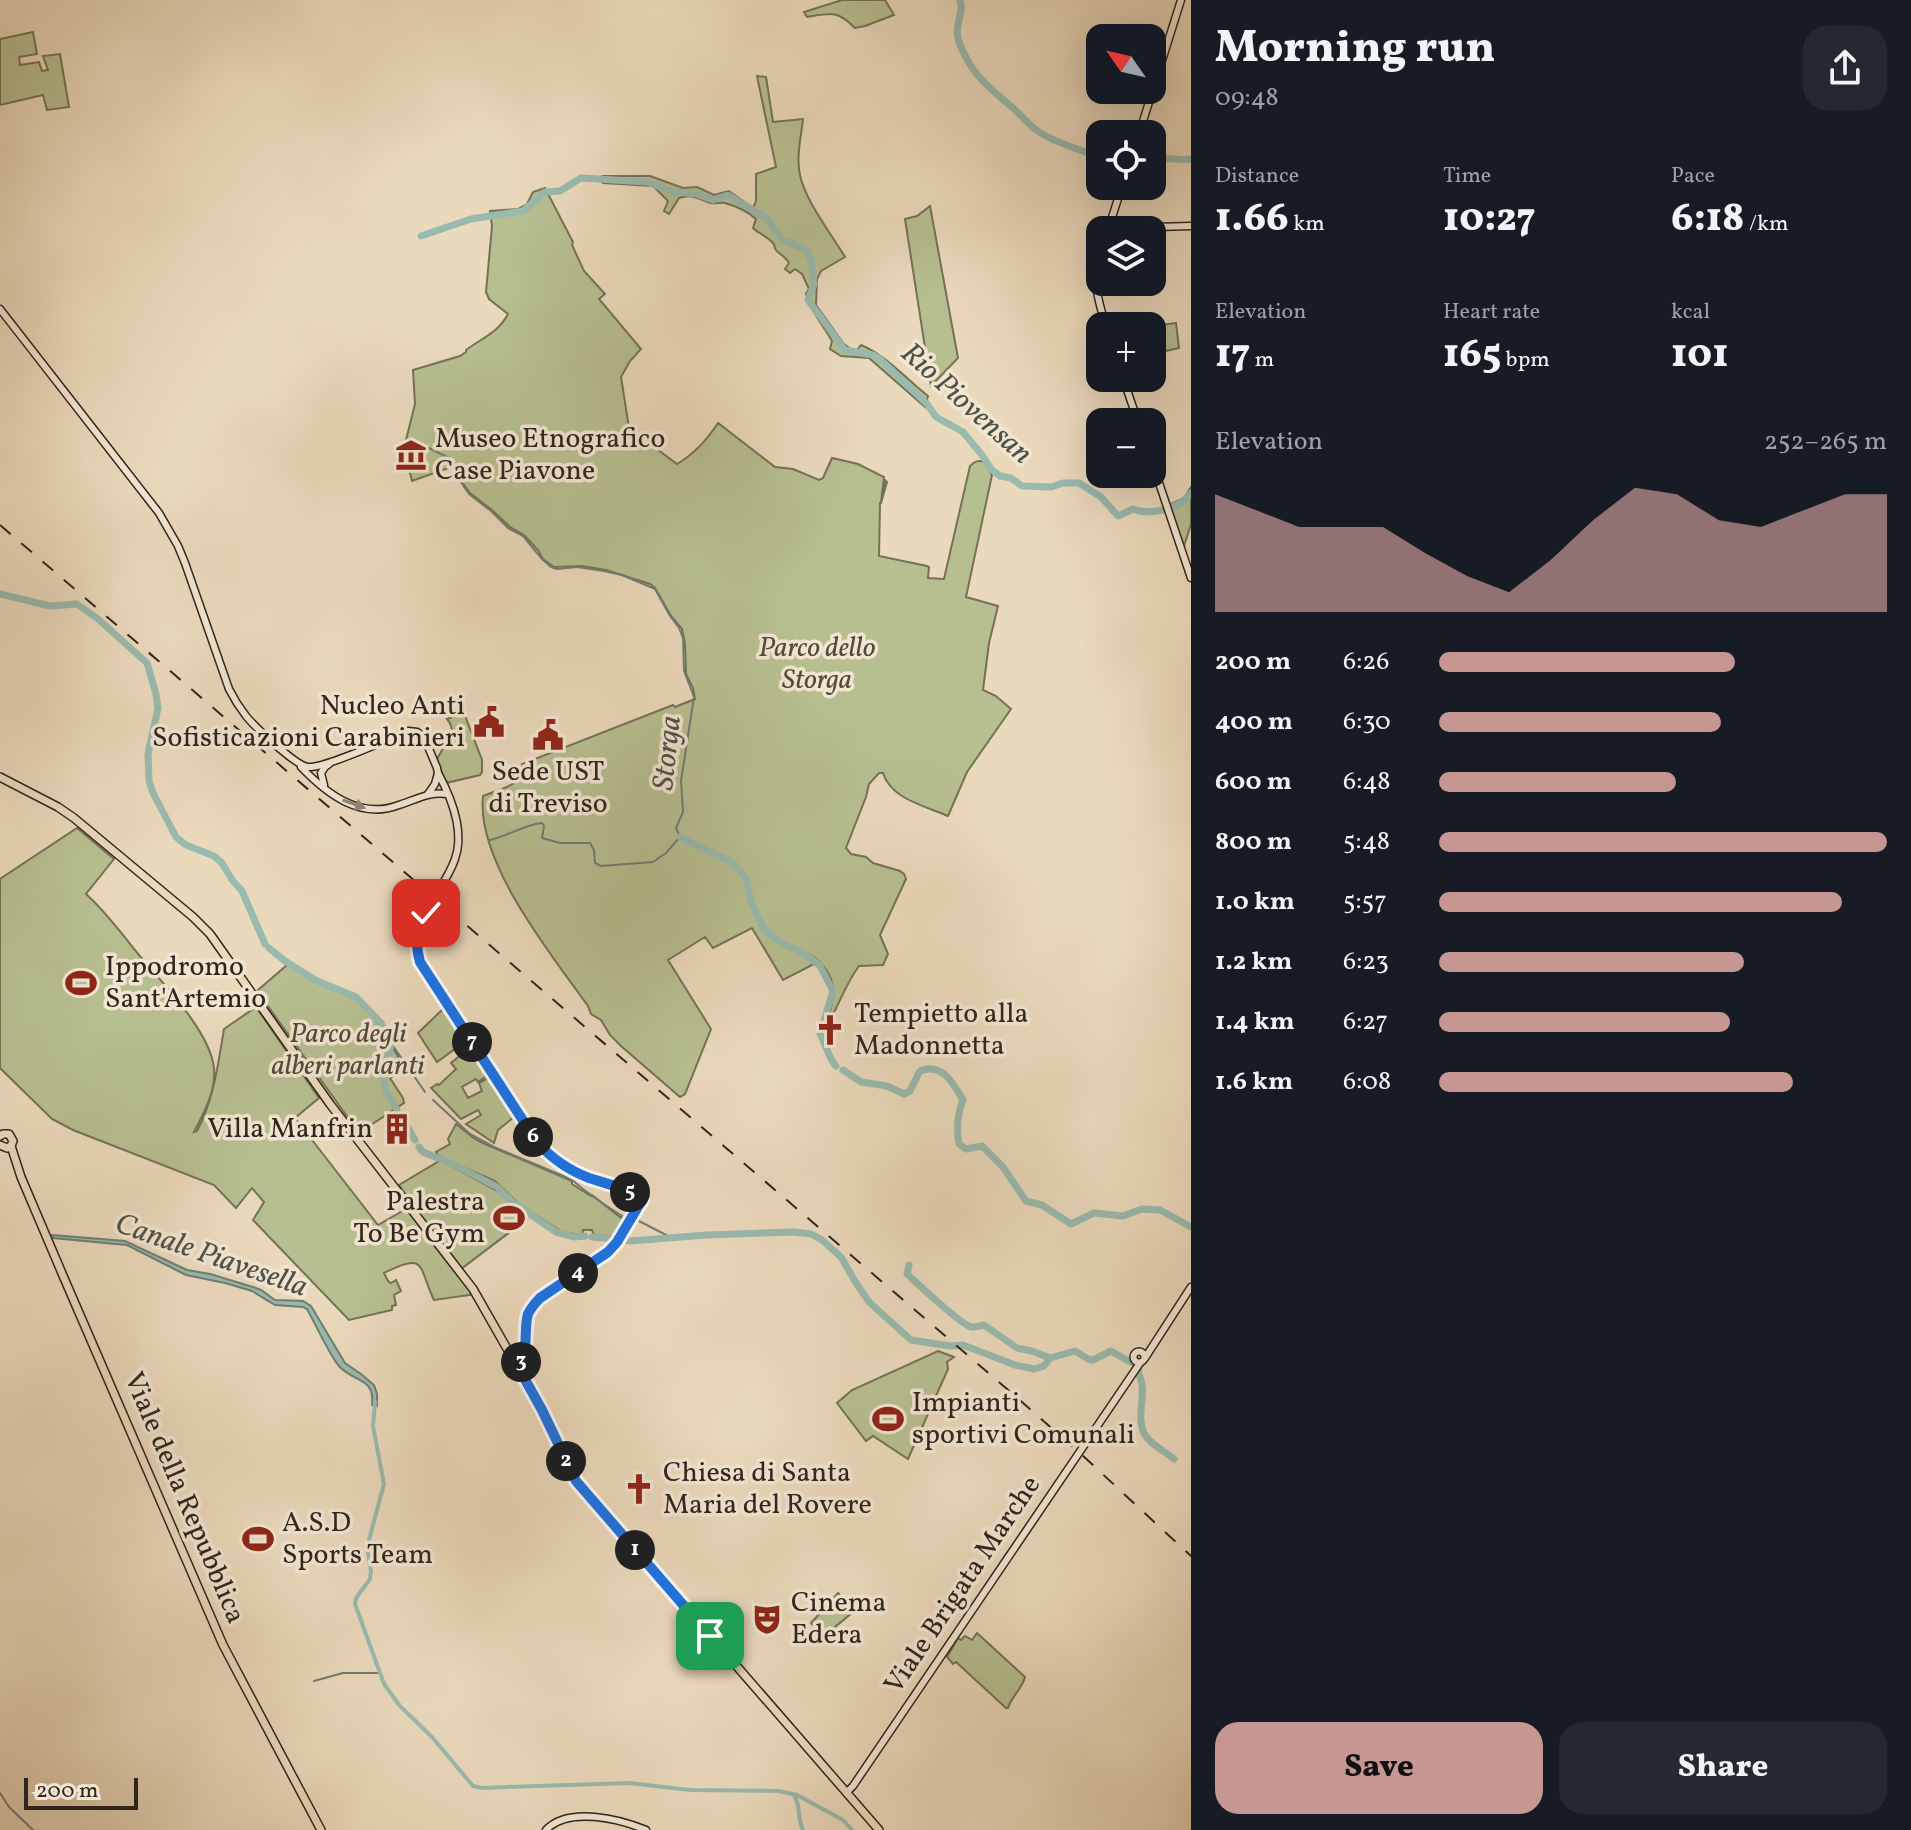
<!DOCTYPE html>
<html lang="en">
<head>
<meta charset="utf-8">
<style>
	body { margin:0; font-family:Vollkorn,serif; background:#242831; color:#f1f3f6; height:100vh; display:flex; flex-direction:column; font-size:30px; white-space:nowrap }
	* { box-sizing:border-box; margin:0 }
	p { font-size:26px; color:#9ea1a6 }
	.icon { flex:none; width:44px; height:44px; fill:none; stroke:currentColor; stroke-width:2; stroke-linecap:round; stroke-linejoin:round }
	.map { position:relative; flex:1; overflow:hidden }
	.side { display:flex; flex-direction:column; background:#171b24; width:720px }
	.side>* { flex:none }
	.needle { width:52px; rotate:304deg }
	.fabs { position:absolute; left:1086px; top:24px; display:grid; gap:16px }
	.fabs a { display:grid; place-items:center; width:80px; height:80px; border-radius:16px; background:#171b24; box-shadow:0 8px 32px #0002; font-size:40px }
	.scale { position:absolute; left:24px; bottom:20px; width:114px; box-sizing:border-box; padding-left:8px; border:4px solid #31241c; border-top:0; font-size:22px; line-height:28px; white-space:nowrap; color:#31241c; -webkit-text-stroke:6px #f2e6d3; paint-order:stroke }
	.pin { position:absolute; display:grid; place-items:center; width:68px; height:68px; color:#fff; margin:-34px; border-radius:16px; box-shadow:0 4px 12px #0006 }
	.km { position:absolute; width:40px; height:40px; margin:-20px; border-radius:50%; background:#222; color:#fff; font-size:22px; line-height:40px; text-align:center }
	.round { display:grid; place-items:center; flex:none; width:84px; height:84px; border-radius:24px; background:#242831 }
	.head { display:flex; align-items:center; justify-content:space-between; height:136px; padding:0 24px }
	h1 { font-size:44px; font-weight:800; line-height:60px }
	.metrics { display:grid; grid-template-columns:repeat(3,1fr); gap:12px; height:136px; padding:8px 24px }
	.metrics div { display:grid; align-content:center }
	.metrics b { font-size:40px; font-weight:800 }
	.metrics small { font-size:22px; font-weight:400 }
	.metrics p { font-size:22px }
	.chart { height:224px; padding:16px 24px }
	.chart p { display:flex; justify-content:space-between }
	.chart svg { width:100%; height:144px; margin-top:8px; fill:#c59692; opacity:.7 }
	.action { display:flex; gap:16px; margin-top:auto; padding:16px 24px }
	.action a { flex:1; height:92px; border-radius:24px; background:#c59692; color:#111; font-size:32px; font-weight:800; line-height:92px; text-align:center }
	.action a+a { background:#242831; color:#f1f3f6 }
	ul { padding:0 24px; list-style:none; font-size:26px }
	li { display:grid; grid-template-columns:128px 96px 1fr; align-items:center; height:60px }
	li i { height:20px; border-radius:10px; background:#c59692 }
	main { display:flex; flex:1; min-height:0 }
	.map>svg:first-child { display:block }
	.green { fill:#b7bf91; stroke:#747256; stroke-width:2 }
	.water { fill:#99baae; stroke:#6f7e74; stroke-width:2 }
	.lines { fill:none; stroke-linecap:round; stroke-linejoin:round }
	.stream { stroke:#6f7e74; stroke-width:2 }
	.canal { stroke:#99baae; stroke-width:4 }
	.river { stroke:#99baae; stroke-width:7 }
	.secondary-casing { stroke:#31241c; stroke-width:9 }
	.primary-casing { stroke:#31241c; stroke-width:10 }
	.secondary { stroke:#f2e6d3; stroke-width:6 }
	.primary { stroke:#ebd9bc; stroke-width:7 }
	.rail { stroke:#31241c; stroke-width:2; stroke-dasharray:14 14; stroke-linecap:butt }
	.oneway { fill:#928578 }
	.route-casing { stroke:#fff; stroke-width:16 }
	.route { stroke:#1a73e8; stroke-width:10 }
	.labels { text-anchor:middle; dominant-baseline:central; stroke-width:7; stroke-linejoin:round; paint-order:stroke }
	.poi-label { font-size:28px; fill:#31241c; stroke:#f2e6d3; text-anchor:start }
	.park-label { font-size:28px; font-style:italic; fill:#524b39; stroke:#f2e6d3 }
	.street-label { font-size:28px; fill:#31241c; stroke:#f2e6d3 }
	.water-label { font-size:30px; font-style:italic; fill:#505148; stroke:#f2e6d3 }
</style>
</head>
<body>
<main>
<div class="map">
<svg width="1191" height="1830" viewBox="0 0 1191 1830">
	<rect width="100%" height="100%" fill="#ebd9bc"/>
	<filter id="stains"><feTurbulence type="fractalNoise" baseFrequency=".0025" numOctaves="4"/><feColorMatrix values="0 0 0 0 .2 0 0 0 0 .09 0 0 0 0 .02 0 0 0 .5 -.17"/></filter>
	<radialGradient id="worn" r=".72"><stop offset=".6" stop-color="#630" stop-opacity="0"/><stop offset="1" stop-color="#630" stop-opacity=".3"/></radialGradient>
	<g class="green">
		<path d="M842,0H885L894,15L865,26L855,28C837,10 831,13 807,17L804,12Z"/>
		<path d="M33,32L37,54L19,57L20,65L39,62L42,71L48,70L43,56L60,54L69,107L47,110L43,95L0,105V39Z"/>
		<path d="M757,76L766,77L773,122L803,119C801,137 796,157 800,175C805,200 831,234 845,257L821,271L817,279L816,305L844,344L852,350H857L861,345C887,356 906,379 928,396L925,407L869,358L841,356L830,349L832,341C823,325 811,312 806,294L809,289L802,274L795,269L790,273L785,269L789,263C787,259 783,256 779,253C770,245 779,249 771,241C765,235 759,234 753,228L756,219C748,212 736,206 725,203C721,202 716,204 711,203C698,200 695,193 679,198L669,214L664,211L668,201L653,186L603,183L599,179L602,176H650L683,188L697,187L714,195L729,191L753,208L756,201V174L776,167Z"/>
		<path d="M545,188L573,242L572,245L584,271L605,294L599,299L641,349L630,361L621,377L629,428L677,464C694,454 707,440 718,423L775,467L793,469L819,480L823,478L832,458L858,464L884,477L881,502L885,480L887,482L881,503H880L879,556L927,566L929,567L928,578L944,579L970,466C975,461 978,460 985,462L992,475L966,597L998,606L989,643L983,690L996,696L1011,709L967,772L948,816C925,806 891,799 883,773H879L869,784L866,797L846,848L851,854L866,857L873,863L900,871L904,874L906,879L880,935L888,954L883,965L859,966C844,986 838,1009 825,1028C835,997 841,976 810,954L808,959L814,964L783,980L752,928L713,948L705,937L668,960L711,1029L685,1094L680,1097L621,1046L610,1035L601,1020L591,1014L588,1006C551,954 476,862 483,796L507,787L527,776L522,764L673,705L675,707L695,699L693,688L686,674L685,644L682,629L671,616L655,588L650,584L606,570L582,566L554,567L543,559L538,550L524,535L510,527L492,510L470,493L459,478L454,466L412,481L404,448L415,404L413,370L460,356L466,352V350C482,338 498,333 508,314L489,299L486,292L492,226L490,211L518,209L527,204L533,192Z"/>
		<path d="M930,206L958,358L931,386L905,219L917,216Z"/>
		<path d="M1176,323L1179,348L1152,354V326Z"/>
		<path d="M1191,487V524L1184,546L1169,505L1184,498Z"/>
		<path d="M464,713L482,760V772L480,775L446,783L436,761L447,741L450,742C453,734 453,726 447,719Z"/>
		<path d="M77,828L114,859L86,894C106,912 122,934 139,955C162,983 210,1031 214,1068C216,1092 204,1112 194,1132L197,1131C214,1099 218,1064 224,1029L256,1007L319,1098L295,1118L378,1225L406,1209L470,1291V1295L434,1300C418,1267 427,1251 384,1273L388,1281L391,1283L396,1280L401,1291L394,1295L396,1305L392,1306V1310L349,1320L253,1220L264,1202L252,1188L236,1208L214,1185L73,1130L52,1119L0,1068V879Z"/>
		<path d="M287,965L317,982L358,1000L380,1026L405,1068L390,1078L403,1098L404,1103L359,1133L257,991Z"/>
		<path d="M445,1007L466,1041L437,1062L418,1033Z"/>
		<path d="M471,1047L488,1075L478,1082L476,1079L462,1087L468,1098L482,1091L479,1083L490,1077L514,1117L498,1130L494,1143L466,1124L481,1115L478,1110L461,1119L431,1088L437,1084L439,1085L456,1069L451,1063Z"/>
		<path d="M456,1124L475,1139L485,1144L572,1181V1184L591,1196L592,1195L620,1217L628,1220L618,1237L594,1235L592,1230H583L582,1235L562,1232L519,1204L495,1181L438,1156L436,1152L450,1144L448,1139Z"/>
		<path d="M441,1160L503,1194L511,1205L527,1219L461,1269L424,1222L399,1185Z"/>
		<path d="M938,1351L954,1357L947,1362L948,1369L908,1459L873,1436L866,1441L837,1403L852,1390Z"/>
		<path d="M838,1593L853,1609V1612L823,1637L811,1623Z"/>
		<path d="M977,1633L1025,1677C1022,1689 1011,1697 1008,1708H1006L956,1662L953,1664L947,1657L958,1638L961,1640L965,1636L972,1640Z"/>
	</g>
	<path class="water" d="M52,1235L125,1241L187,1270L210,1274L253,1287L261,1290L275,1300L303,1301L311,1306L345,1363L361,1374L374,1385L377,1394V1406L372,1405C375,1376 353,1383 338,1365C328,1352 316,1325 307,1309L303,1307L275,1305L252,1291L225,1283L186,1275L127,1245L53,1238Z"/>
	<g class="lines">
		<g class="stream">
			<path d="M425,446L449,458L458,478L469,494L491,511L508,528L523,536L542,559L551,567L557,569L577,567L604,571L622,575L655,589L670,616L679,628L683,638L684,671L694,697L681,781L683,812L676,828L680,837L666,853L653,862L601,866L595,863L594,850L590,843H560L542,838L544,826L542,823C527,824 507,836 490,840"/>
			<path d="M391,1043L425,1092"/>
			<path d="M433,1100L470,1134L494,1147L573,1180C577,1186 620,1216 627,1218"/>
			<path d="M635,1219L672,1238"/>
			<path d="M314,1681L343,1673H380"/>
			<path d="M0,1793L9,1807L33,1830"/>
		</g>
		<g class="canal">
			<path d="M375,1402L373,1426L384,1484L369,1540L368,1552L371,1571L370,1579L356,1598L355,1604L384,1684L400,1706L432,1737L473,1786L482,1788L629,1783L690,1790L779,1791L797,1795L843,1820L852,1830"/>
			<path d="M794,1795C802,1808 796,1815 803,1830"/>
		</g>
		<g class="river">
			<path d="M960,0C965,14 953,24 959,42C972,76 988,86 1014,109C1023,117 1031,128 1042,134C1060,144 1080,150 1100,157"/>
			<path d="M1152,161C1163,156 1178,161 1191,159"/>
			<path d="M421,236L471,219L523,211L545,192L560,191L581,178L647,182L670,191L696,194L713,200L728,195L766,218L782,239L806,250L811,259L814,284L808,300L845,350L873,355L880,359L927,404L936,417L963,432L982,455L991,469L1000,476L1011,478L1022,486L1051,487L1063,483H1079L1101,497L1118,516L1133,509C1150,516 1180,509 1191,493"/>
			<path d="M0,594L50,606L77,604L98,619L147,663L156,694L158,708L148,754L149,781L153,793L176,837L186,845L214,856L222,863L233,881L242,891L265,944"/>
			<path d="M680,837L732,862L746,878L751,902L764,929L780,942L807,955L820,966L833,991L820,1034C826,1044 828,1058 836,1066"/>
			<path d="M269,948L285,961L315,980L356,997L381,1023L391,1043L384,1084L386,1092L397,1110"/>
			<path d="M843,1070L861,1082L887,1086L904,1094L910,1091L920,1071C942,1062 953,1083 963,1100C957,1115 956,1128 959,1144L966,1149L982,1146L1003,1167L1026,1201L1042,1205L1071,1224L1094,1213L1123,1216L1142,1209L1160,1210L1191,1227"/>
			<path d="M401,1116L415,1140"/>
			<path d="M419,1147L423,1152L455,1165L497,1187L514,1203L556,1232L575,1237L585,1236"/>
			<path d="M592,1237L614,1239"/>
			<path d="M620,1240L631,1241L706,1235L793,1232L811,1234L822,1240L841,1257L856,1283L869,1302L911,1340L950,1346L963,1345L1015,1365L1034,1369L1044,1366L1050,1358L1075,1351L1088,1359L1093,1360L1111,1351L1134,1364"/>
			<path d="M909,1265L907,1274C918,1284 960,1324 971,1327C975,1327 980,1326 984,1325L1017,1348L1032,1351L1050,1358"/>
			<path d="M1139,1370L1138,1373C1149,1391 1135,1414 1144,1433C1149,1444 1165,1451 1174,1459"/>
		</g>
		<defs>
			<g id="secondary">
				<path d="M1139,134L1181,0"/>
				<path d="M1109,226L1120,228L1191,226"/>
				<path d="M1108,230L1122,186"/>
				<path d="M1100,251C1091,276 1098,301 1106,326"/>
				<path d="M0,309L159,513L178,546L185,563L229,689C234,699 239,707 246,716C255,727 296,766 308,767C323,769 391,738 408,731L417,732L424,737L437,768L438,773L435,784L428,794"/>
				<path d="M1123,378L1138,422"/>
				<path d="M1152,462L1191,578"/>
				<path d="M301,767C327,794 360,820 399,805C415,800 430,791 447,794"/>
				<path d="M324,785L321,773L325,767L329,764"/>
				<path d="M437,893C444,882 451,871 455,859C465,831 451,797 438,773"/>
				<path d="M432,902C421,922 413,938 420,962L533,1137C559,1172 598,1180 638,1193L643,1196L617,1242L608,1252L540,1298C523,1316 525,1338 523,1360L517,1365"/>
				<circle cx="1139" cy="1357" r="5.5"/>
				<path d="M1145,1358L1191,1287"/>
				<path d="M847,1792L853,1786L1140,1363"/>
				<path d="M546,1830C568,1806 620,1819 646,1830"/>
			</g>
			<g id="primary">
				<path d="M0,777L58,807L74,818L193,917L210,934L330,1104L473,1289L542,1410L576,1481L879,1830"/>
				<path d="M0,1136L3,1134H9L13,1141L11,1146L7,1148L0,1145"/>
				<path d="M11,1146L21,1177L64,1278L223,1645L321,1830"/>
			</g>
		</defs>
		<use href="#secondary" class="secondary-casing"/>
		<use href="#primary" class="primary-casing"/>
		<use href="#secondary" class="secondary"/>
		<use href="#primary" class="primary"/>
		<path class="rail" d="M0,525L1014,1395L1082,1455L1191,1556"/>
	</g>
	<defs><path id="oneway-solid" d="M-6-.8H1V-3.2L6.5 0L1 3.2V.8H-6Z" transform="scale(2)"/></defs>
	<use class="oneway" href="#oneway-solid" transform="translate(354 804) rotate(20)"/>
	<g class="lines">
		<defs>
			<path id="route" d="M426,913C416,929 415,944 420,962L537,1142C552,1159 568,1170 589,1178C608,1184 626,1188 642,1200L617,1242L608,1252L540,1298C535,1303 531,1308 528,1314C523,1330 530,1354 517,1365L542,1410L576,1481L710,1636"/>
		</defs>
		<use href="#route" class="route-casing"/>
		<use href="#route" class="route"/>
	</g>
	<defs>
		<symbol id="museum-bare" viewBox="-9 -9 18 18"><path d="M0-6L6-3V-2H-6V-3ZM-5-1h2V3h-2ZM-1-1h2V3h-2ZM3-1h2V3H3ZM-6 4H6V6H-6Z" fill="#8f2418" stroke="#f2e6d3" stroke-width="2.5" paint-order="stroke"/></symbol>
		<symbol id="civic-bare" viewBox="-9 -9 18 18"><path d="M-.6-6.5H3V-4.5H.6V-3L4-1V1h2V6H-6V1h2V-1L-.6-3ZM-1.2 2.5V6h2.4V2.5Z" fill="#8f2418" stroke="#f2e6d3" stroke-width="2.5" paint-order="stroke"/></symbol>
		<symbol id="stadium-bare" viewBox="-9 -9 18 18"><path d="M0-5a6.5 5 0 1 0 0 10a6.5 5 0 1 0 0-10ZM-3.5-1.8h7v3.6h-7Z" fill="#8f2418" stroke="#f2e6d3" stroke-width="2.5" paint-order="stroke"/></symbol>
		<symbol id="church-bare" viewBox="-9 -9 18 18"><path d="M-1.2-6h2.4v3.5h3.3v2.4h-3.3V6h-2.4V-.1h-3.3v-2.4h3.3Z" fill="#8f2418" stroke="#f2e6d3" stroke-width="2.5" paint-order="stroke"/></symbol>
		<symbol id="building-bare" viewBox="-9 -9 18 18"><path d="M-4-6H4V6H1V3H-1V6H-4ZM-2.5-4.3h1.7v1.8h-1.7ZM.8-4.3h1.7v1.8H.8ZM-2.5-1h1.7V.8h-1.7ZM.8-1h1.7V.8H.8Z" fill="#8f2418" stroke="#f2e6d3" stroke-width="2.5" paint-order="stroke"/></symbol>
		<symbol id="theatre-bare" viewBox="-9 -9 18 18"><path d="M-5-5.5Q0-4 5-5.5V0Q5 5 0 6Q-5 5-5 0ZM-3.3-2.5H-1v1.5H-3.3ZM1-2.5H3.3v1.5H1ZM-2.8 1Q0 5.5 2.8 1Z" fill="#8f2418" stroke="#f2e6d3" stroke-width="2.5" paint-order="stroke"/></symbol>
	</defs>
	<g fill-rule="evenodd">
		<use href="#museum-bare" x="389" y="433" width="44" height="44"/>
		<use href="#civic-bare" x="467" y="700" width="44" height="44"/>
		<use href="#civic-bare" x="526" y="713" width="44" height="44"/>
		<use href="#stadium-bare" x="59" y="961" width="44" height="44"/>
		<use href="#church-bare" x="808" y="1008" width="44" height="44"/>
		<use href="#building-bare" x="375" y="1107" width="44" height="44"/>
		<use href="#stadium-bare" x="487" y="1196" width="44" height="44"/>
		<use href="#stadium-bare" x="866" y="1397" width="44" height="44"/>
		<use href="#church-bare" x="617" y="1467" width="44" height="44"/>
		<use href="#stadium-bare" x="236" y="1517" width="44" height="44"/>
		<use href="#theatre-bare" x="745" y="1597" width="44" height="44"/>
	</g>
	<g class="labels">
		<g class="poi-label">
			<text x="435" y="439">Museo Etnografico<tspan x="435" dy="32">Case Piavone</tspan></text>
			<text x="465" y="706" text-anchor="end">Nucleo Anti<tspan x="465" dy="32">Sofisticazioni Carabinieri</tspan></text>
			<text x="548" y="772" text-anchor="middle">Sede UST<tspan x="548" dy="32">di Treviso</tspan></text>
			<text x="105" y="967">Ippodromo<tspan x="105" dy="32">Sant'Artemio</tspan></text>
			<text x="854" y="1014">Tempietto alla<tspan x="854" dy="32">Madonnetta</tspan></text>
			<text x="373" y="1129" text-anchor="end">Villa Manfrin</text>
			<text x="485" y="1202" text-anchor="end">Palestra<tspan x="485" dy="32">To Be Gym</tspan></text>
			<text x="912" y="1403">Impianti<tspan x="912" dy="32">sportivi Comunali</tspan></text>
			<text x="663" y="1473">Chiesa di Santa<tspan x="663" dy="32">Maria del Rovere</tspan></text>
			<text x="282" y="1523">A.S.D<tspan x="282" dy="32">Sports Team</tspan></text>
			<text x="791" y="1603">Cinema<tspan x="791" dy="32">Edera</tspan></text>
		</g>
		<g class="park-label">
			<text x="817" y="648">Parco dello<tspan x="817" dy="32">Storga</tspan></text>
			<text x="348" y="1034">Parco degli<tspan x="348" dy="32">alberi parlanti</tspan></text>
		</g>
		<g class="street-label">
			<text transform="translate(184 1498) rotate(67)">Viale della Repubblica</text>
			<text transform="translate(963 1585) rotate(-56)">Viale Brigata Marche</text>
		</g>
		<g class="water-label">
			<text transform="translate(966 404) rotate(42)">Rio Piovensan</text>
			<text transform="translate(668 753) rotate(-84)">Storga</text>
			<text transform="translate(211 1256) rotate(19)">Canale Piavesella</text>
		</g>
	</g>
	<rect width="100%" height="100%" filter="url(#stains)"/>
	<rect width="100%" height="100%" fill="url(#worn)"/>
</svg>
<div class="fabs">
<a><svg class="needle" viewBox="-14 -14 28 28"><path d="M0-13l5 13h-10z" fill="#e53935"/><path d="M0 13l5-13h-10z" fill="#9ea1a6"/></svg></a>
<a><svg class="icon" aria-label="locate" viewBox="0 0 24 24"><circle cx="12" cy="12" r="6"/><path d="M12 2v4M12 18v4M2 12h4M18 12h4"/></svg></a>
<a><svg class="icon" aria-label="layers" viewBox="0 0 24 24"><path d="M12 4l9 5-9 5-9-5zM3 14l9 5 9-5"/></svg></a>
<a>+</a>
<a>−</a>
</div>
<div class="scale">200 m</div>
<div class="pin" style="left:710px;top:1636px;background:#1e9e55"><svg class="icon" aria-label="arrive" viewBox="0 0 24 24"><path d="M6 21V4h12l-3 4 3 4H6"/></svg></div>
<div class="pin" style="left:426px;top:913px;background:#d93025"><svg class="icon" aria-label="check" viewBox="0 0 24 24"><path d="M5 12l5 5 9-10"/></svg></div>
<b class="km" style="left:635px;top:1550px">1</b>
<b class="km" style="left:566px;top:1461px">2</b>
<b class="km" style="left:521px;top:1362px">3</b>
<b class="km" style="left:578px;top:1273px">4</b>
<b class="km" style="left:630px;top:1192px">5</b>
<b class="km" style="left:533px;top:1137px">6</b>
<b class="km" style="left:472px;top:1042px">7</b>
</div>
<section class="side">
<div class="head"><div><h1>Morning run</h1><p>09:48</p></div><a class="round"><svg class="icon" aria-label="share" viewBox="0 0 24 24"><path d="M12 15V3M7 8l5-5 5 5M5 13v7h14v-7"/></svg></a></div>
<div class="metrics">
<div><p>Distance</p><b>1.66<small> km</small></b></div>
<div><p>Time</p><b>10:27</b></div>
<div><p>Pace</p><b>6:18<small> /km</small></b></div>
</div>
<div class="metrics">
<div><p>Elevation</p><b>17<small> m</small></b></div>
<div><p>Heart rate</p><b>165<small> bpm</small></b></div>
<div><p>kcal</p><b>101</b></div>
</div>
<div class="chart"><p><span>Elevation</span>252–265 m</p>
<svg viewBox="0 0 160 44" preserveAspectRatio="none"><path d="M0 44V8L10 13L20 18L30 18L40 18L50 26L60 33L70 38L80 28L90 16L100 6L110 8L120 16L130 18L140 13L150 8L160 8V44z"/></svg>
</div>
<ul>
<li><b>200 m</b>6:26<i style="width:66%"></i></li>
<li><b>400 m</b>6:30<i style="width:63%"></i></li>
<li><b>600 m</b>6:48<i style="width:53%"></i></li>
<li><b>800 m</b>5:48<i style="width:100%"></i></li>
<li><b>1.0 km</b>5:57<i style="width:90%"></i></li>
<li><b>1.2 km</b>6:23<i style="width:68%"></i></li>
<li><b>1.4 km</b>6:27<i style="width:65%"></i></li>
<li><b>1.6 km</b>6:08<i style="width:79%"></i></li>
</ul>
<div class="action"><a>Save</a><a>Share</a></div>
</section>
</main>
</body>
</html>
